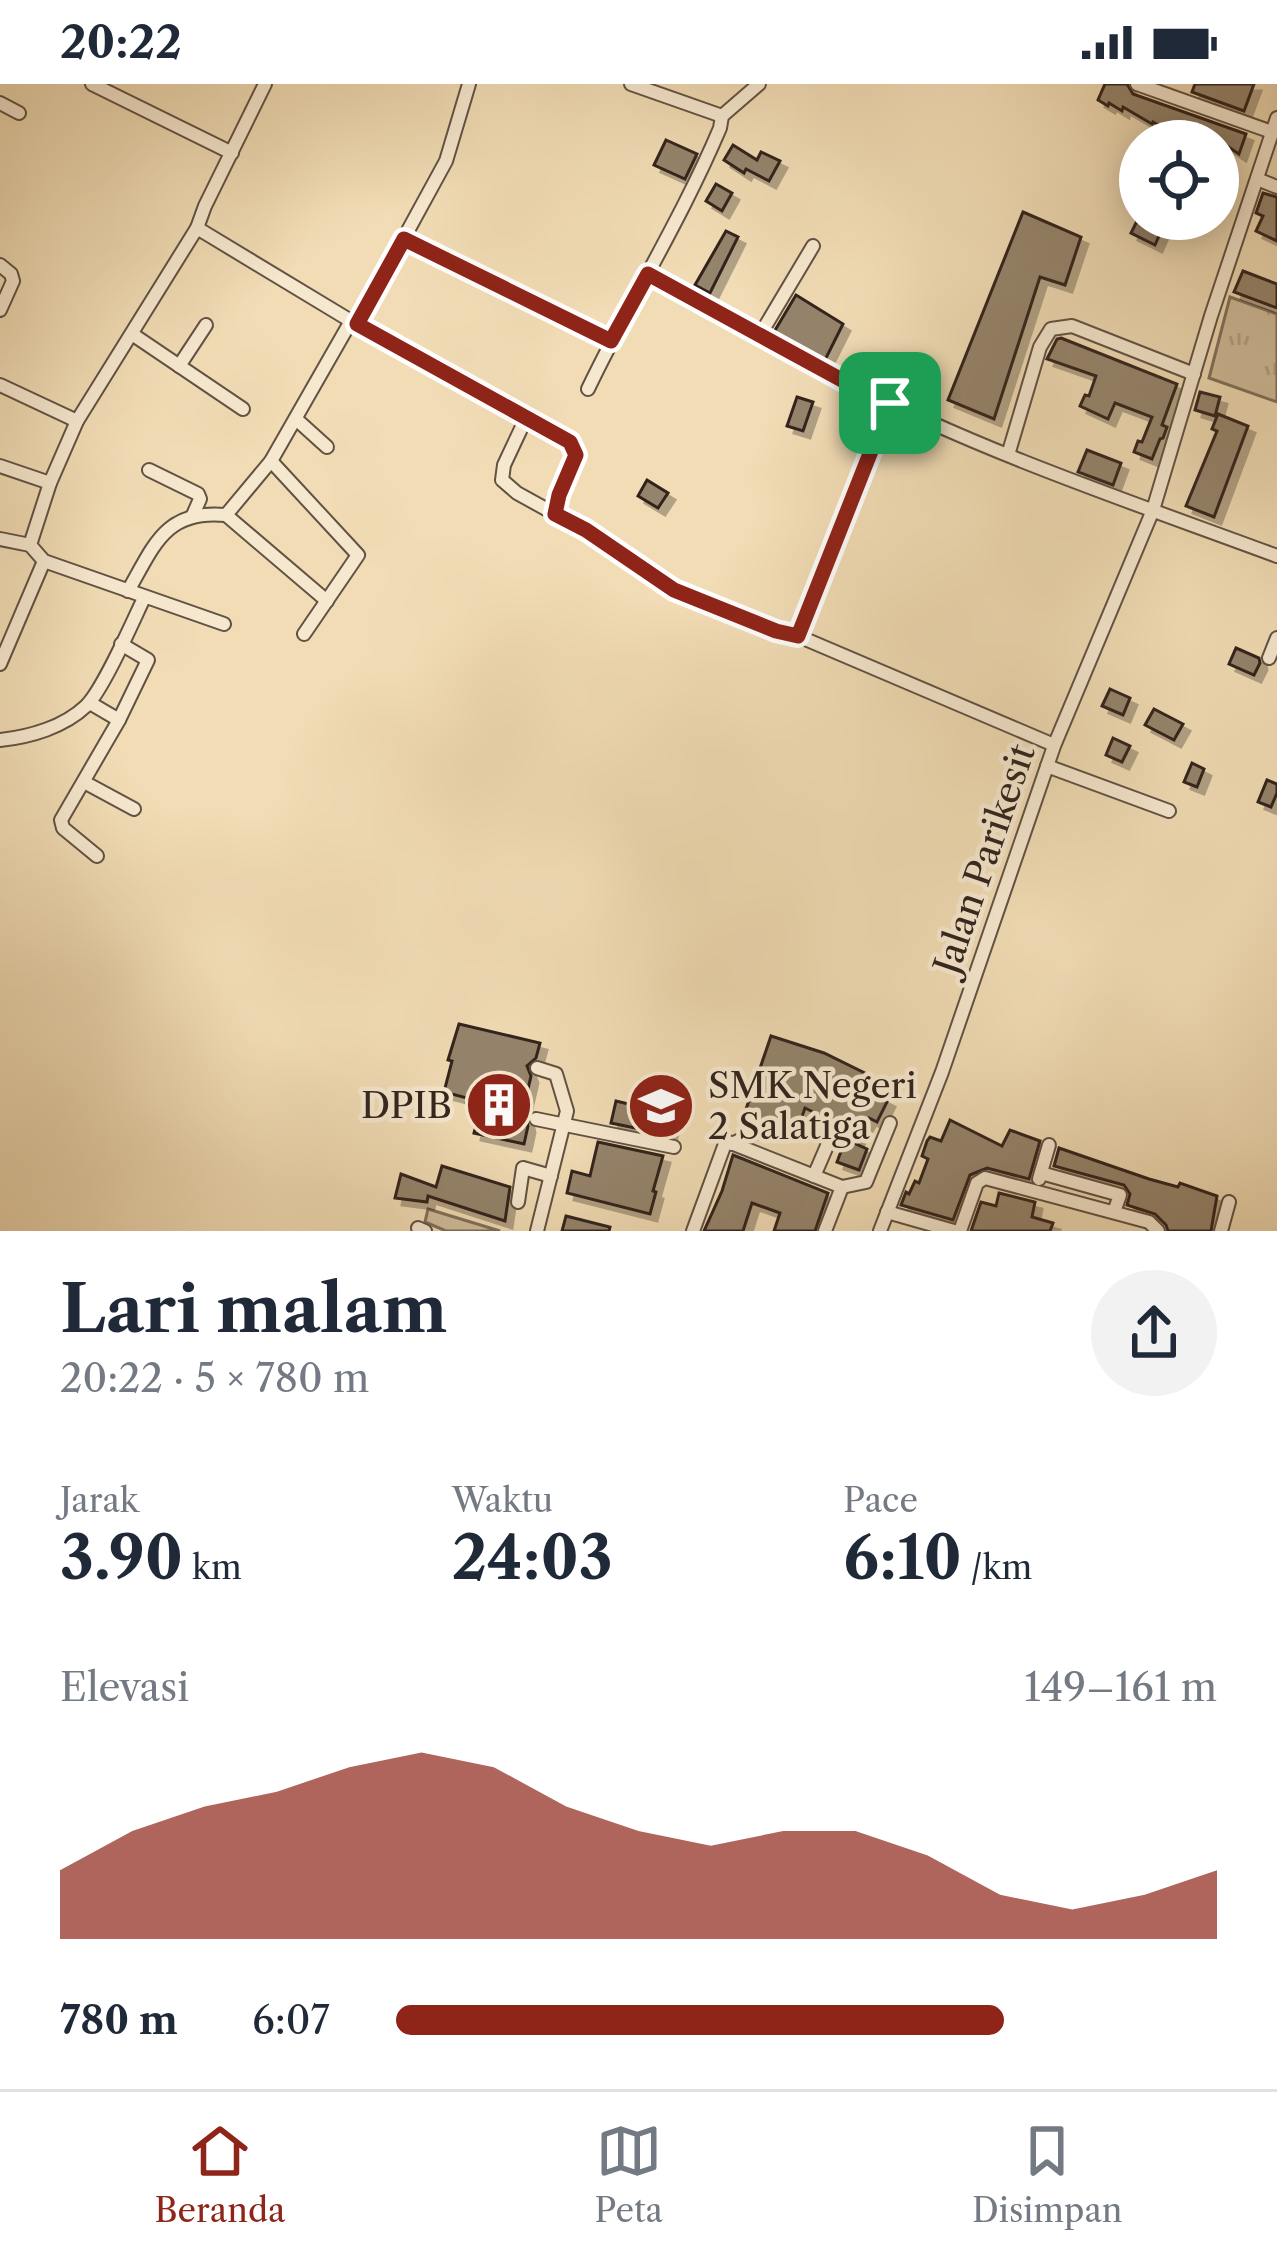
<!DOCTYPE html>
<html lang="id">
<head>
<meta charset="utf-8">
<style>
	body { margin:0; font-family:"Libre Caslon Text",serif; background:#f2f2f3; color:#1f2937; height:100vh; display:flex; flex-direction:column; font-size:45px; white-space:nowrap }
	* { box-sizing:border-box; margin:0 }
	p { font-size:39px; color:#747a83 }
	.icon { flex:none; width:66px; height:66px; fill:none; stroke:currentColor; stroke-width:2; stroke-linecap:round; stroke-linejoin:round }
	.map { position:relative; height:1147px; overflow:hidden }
	.drawer { display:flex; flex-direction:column; background:#fff; flex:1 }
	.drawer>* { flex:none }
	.controls { position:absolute; left:1119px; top:36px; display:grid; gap:24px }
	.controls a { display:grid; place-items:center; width:120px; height:120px; border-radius:50%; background:#fff; box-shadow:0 6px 30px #0003; font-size:60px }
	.pin { position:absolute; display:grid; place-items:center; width:102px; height:102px; color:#fff; margin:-51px; border-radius:24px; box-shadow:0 6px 18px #0006 }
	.round { display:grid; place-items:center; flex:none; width:126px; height:126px; border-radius:63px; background:#f2f2f3 }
	.overview { display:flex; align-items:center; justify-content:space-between; height:204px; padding:0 60px }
	h1 { font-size:66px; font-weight:700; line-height:90px }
	.figures { display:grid; grid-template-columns:repeat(3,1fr); gap:18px; height:204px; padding:12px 60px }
	.figures div { display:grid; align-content:center }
	.figures b { font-size:60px; font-weight:700 }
	.figures small { font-size:33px; font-weight:400 }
	.figures p { font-size:33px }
	.chart { height:336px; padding:24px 60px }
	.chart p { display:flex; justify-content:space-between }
	.chart svg { width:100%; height:216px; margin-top:12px; fill:#8f2418; opacity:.7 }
	ul { padding:0 60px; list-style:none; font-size:39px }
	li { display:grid; grid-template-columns:192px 144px 1fr; align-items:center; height:90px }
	li i { height:30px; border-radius:15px; background:#8f2418 }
	.status { display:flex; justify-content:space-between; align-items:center; height:84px; padding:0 60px; background:#fff; direction:ltr }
	.status svg { height:33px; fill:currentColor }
	.menu { display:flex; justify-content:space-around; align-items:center; height:168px; border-top:3px solid #e0e1e3; background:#fff; font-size:33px; color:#747a83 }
	.menu a { display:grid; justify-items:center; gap:6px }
	.menu .on { color:#8f2418 }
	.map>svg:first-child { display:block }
	.grass { fill:url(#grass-tufts); stroke:#80705c; stroke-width:3 }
	.park { fill:url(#park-crowns); stroke:#80705c; stroke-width:3 }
	.building { fill:#95846c; stroke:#31241d; stroke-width:3; filter:url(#shadow) }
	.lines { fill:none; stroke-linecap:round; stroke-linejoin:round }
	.minor-casing { stroke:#615243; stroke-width:16 }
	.minor { stroke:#f6e8cf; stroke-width:12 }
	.route-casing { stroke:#fff; stroke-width:24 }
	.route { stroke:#8f2418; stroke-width:15 }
	.labels { text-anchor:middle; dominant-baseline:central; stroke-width:9; stroke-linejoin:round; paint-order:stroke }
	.street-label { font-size:36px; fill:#31241d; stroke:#f6e8cf }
	.poi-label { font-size:36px; fill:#31241d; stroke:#f6e8cf; text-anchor:start }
</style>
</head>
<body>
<div class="status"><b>20:22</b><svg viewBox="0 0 49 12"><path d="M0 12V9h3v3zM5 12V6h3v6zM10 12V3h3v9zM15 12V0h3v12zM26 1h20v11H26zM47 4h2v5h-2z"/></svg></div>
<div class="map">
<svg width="1277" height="1147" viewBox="0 0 1277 1147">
	<defs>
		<pattern id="grass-tufts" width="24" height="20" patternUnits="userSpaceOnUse" patternTransform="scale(3)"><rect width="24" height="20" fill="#d0bd9b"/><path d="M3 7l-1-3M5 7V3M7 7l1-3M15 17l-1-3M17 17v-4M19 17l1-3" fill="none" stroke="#b3a285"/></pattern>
		<pattern id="park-crowns" width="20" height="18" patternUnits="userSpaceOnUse" patternTransform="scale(3)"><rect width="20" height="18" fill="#d0bd9b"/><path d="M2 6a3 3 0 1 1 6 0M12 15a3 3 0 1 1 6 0" fill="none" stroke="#b3a285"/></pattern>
		<filter id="shadow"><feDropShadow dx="7" dy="7" stdDeviation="0" flood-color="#0004"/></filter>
	</defs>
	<rect width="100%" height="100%" fill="#f1dcb5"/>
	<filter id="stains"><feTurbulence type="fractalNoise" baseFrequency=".00167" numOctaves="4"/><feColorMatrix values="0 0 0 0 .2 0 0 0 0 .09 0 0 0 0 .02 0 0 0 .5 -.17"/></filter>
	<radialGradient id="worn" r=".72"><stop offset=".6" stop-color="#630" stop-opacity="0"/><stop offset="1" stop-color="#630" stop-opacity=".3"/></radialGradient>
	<path class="grass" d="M1230,213L1277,230V318L1209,294Z"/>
	<path class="park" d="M428,1125L500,1147H446L425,1138Z"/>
	<g class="building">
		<path d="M1105,0H1127L1133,10L1246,50L1239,70L1224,60L1223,64L1218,61V57H1199L1166,40L1165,45L1153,38L1152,40L1123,23L1122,27L1109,19L1108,22L1098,16Z"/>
		<path d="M1195,0H1254L1244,27L1192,8Z"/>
		<path d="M666,56L697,70L685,95L654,81Z"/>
		<path d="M733,61L757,76L761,68L780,77L769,97L746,85L744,89L724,76Z"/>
		<path d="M716,100L732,109L722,127L706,117Z"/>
		<path d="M1263,109L1277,113V157L1256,147L1263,132L1256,129Z"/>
		<path d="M1023,128L1081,153L1065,201L1040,193L994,335L948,316Z"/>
		<path d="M1137,137L1161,147L1155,161L1131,149Z"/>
		<path d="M726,147L738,153L710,209L695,201Z"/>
		<path d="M1243,187L1277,200V224L1234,208Z"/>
		<path d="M796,211L843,240L825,276L774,248Z"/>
		<path d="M1061,254L1177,300L1162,341L1167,343L1163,354L1160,355L1152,375L1134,368L1138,357L1142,358L1152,333L1115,319L1108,335L1080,322L1085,311L1089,312L1096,292L1047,275L1057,255Z"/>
		<path d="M1200,308L1220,313L1215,332L1195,326Z"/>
		<path d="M797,313L813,318L803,347L787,342Z"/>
		<path d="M1218,330L1248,342L1214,433L1186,422L1217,347L1212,345Z"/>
		<path d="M1087,366L1121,379L1113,401L1078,388Z"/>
		<path d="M647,396L668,409L658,424L638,412Z"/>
		<path d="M1236,564L1259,574L1260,579L1254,591L1229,580Z"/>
		<path d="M1110,605L1130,614L1123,631L1102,622Z"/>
		<path d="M1154,625L1183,640L1174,656L1145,641Z"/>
		<path d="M1113,654L1130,662L1122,678L1106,671Z"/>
		<path d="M1192,679L1204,685L1197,703L1184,698Z"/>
		<path d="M1267,696L1277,700V709L1271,723L1258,718Z"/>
		<path d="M459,940L540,959L536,974L527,982L531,992L522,1031L526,1032L528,1042L524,1060L474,1049L481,1023L466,1019L467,1014L444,1008L452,977L448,976Z"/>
		<path d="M771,952L824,969L885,999L880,1012L888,1016L877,1038L869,1034L854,1059L867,1065L859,1086L837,1078L849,1046L805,1024L796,1050L743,1034Z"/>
		<path d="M616,1017L674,1031L669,1051L611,1039Z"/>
		<path d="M950,1036L1002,1062L1010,1046L1040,1057L1029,1095L987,1084L970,1091L953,1136L901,1121L906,1108L909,1110L915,1097L919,1099L928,1075L922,1072L927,1057L930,1053L941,1057Z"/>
		<path d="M598,1058L663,1072L653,1107L656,1108L650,1130L567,1109L572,1087L590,1092Z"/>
		<path d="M1059,1064L1149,1095L1178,1103L1180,1099L1217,1112L1211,1147H1168L1166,1141L1155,1130L1127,1121L1130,1110L1124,1101L1054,1082Z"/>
		<path d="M733,1071L828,1109L815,1147H774L780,1129L752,1119L743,1147H704L722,1107Z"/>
		<path d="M442,1082L510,1103L505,1137L428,1112L427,1118L395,1114L401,1090L436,1103Z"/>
		<path d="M999,1109L1035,1118L1032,1133L1053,1139L1050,1147H971L981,1118L996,1122Z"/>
		<path d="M566,1132L610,1143L609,1147H562Z"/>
	</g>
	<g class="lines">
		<defs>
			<g id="minor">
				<path d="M92,0L232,69"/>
				<path d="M1137,0L1272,48"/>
				<path d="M0,19L19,29"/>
				<path d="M722,32L759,0"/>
				<path d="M1257,95L1277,103"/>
				<path d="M197,144L351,237L570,358L576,371L559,411L555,430L586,446L674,506L776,547L798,552L1054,661"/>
				<path d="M404,155L611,257"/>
				<path d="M0,181L11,190L13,197L0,226"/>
				<path d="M648,190C715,227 782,266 850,300C987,370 1134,419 1277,472"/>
				<path d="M357,240L446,77L469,0"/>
				<path d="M132,250L243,325"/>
				<path d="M760,251L813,162"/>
				<path d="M179,282L206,241"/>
				<path d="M0,301L77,337"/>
				<path d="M588,305C630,217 682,134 720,44L722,32L631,0"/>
				<path d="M527,332L504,381L502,396L517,409L555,430"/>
				<path d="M296,335L327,363"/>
				<path d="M1008,371L1040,263L1051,245L1072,242L1194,290"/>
				<path d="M271,377L358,471L304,550"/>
				<path d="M0,382L50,399"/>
				<path d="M149,386L198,410L200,415L193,431"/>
				<path d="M226,431L271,377L351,237"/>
				<path d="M0,455L30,461L50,399L77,337L197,144L205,122L265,0"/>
				<path d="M30,461L44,477L224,540"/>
				<path d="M128,507C154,462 165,425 226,431L327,517"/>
				<path d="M798,552L889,319"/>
				<path d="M1269,574L1277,554"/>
				<path d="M0,580L44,477"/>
				<path d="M90,619L119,636L148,576L121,560"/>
				<path d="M0,656C30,653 64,643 86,622C103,606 132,539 144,514"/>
				<path d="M1047,682L1169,727"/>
				<path d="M84,698L134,725"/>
				<path d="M97,772L63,744L61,736L119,636"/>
				<path d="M537,984L556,990L567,1027L537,1147"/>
				<path d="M536,1035L674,1063"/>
				<path d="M732,1060L755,1049"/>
				<path d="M1041,1089L1120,1111L1114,1128"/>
				<path d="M814,1092L830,1055"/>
				<path d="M1039,1095L1049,1061"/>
				<path d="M842,1103L866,1098L890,1039"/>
				<path d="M518,1118L523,1084L551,1092"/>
				<path d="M887,1128L954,1147"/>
				<path d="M418,1144L425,1147"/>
				<path d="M693,1147L726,1057L842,1103L825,1147"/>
				<path d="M880,1147L942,988L1054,662L1153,426L1211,232L1277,34"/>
				<path d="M960,1147L977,1099L985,1094L1149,1138L1158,1147"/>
				<path d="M1221,1147L1229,1118"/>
			</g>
		</defs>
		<use href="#minor" class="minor-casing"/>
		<use href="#minor" class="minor"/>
	</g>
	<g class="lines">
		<defs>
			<path id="route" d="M404,155L611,257L648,190L851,301L890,319L798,552L776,547L674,506L586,446L555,430L559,411L576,371L570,358L357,240Z"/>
		</defs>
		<use href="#route" class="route-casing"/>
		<use href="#route" class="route"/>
	</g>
	<defs>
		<symbol id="building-disc" viewBox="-11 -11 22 22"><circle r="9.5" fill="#8f2418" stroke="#f6e8cf"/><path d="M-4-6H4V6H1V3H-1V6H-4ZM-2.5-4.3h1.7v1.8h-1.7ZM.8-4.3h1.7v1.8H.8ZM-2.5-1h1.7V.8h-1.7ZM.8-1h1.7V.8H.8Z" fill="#fff"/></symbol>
		<symbol id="school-disc" viewBox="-11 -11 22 22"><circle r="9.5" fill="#8f2418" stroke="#f6e8cf"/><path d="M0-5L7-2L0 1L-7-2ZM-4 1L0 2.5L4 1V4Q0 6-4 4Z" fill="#fff"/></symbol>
	</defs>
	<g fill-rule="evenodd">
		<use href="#building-disc" x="461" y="983" width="76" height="76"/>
		<use href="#school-disc" x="623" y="984" width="76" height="76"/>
	</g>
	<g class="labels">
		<g class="street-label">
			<text transform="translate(984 775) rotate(-71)">Jalan Parikesit</text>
		</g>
		<g class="poi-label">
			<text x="708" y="1001">SMK Negeri<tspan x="708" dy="41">2 Salatiga</tspan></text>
			<text x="452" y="1021" text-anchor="end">DPIB</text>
		</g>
	</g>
	<rect width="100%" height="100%" filter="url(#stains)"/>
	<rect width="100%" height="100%" fill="url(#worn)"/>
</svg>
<div class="controls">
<a><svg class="icon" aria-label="locate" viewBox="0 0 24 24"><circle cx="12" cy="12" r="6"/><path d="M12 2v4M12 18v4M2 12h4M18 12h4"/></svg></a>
</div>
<div class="pin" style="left:890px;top:319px;background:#1e9e55"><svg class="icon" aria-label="arrive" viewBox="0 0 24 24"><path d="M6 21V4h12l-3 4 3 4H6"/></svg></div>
</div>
<section class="drawer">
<div class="overview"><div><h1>Lari malam</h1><p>20:22 · 5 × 780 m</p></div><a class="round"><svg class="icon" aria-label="share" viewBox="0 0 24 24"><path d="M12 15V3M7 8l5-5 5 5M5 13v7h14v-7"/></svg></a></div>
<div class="figures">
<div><p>Jarak</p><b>3.90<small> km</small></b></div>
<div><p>Waktu</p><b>24:03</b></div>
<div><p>Pace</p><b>6:10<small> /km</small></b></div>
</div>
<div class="chart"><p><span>Elevasi</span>149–161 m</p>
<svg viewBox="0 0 160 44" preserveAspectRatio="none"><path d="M0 44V30L10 22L20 17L30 14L40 9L50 6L60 9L70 17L80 22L90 25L100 22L110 22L120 27L130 35L140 38L150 35L160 30V44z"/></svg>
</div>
<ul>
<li><b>780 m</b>6:07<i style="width:74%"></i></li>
</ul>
</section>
<nav class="menu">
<a class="on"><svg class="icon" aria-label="home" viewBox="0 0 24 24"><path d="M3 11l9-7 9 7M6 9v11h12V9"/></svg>Beranda</a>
<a><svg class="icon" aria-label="map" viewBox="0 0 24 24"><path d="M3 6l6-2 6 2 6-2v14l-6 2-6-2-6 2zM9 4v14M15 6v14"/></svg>Peta</a>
<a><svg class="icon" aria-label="saved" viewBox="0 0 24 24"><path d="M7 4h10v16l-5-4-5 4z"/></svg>Disimpan</a>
</nav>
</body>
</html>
